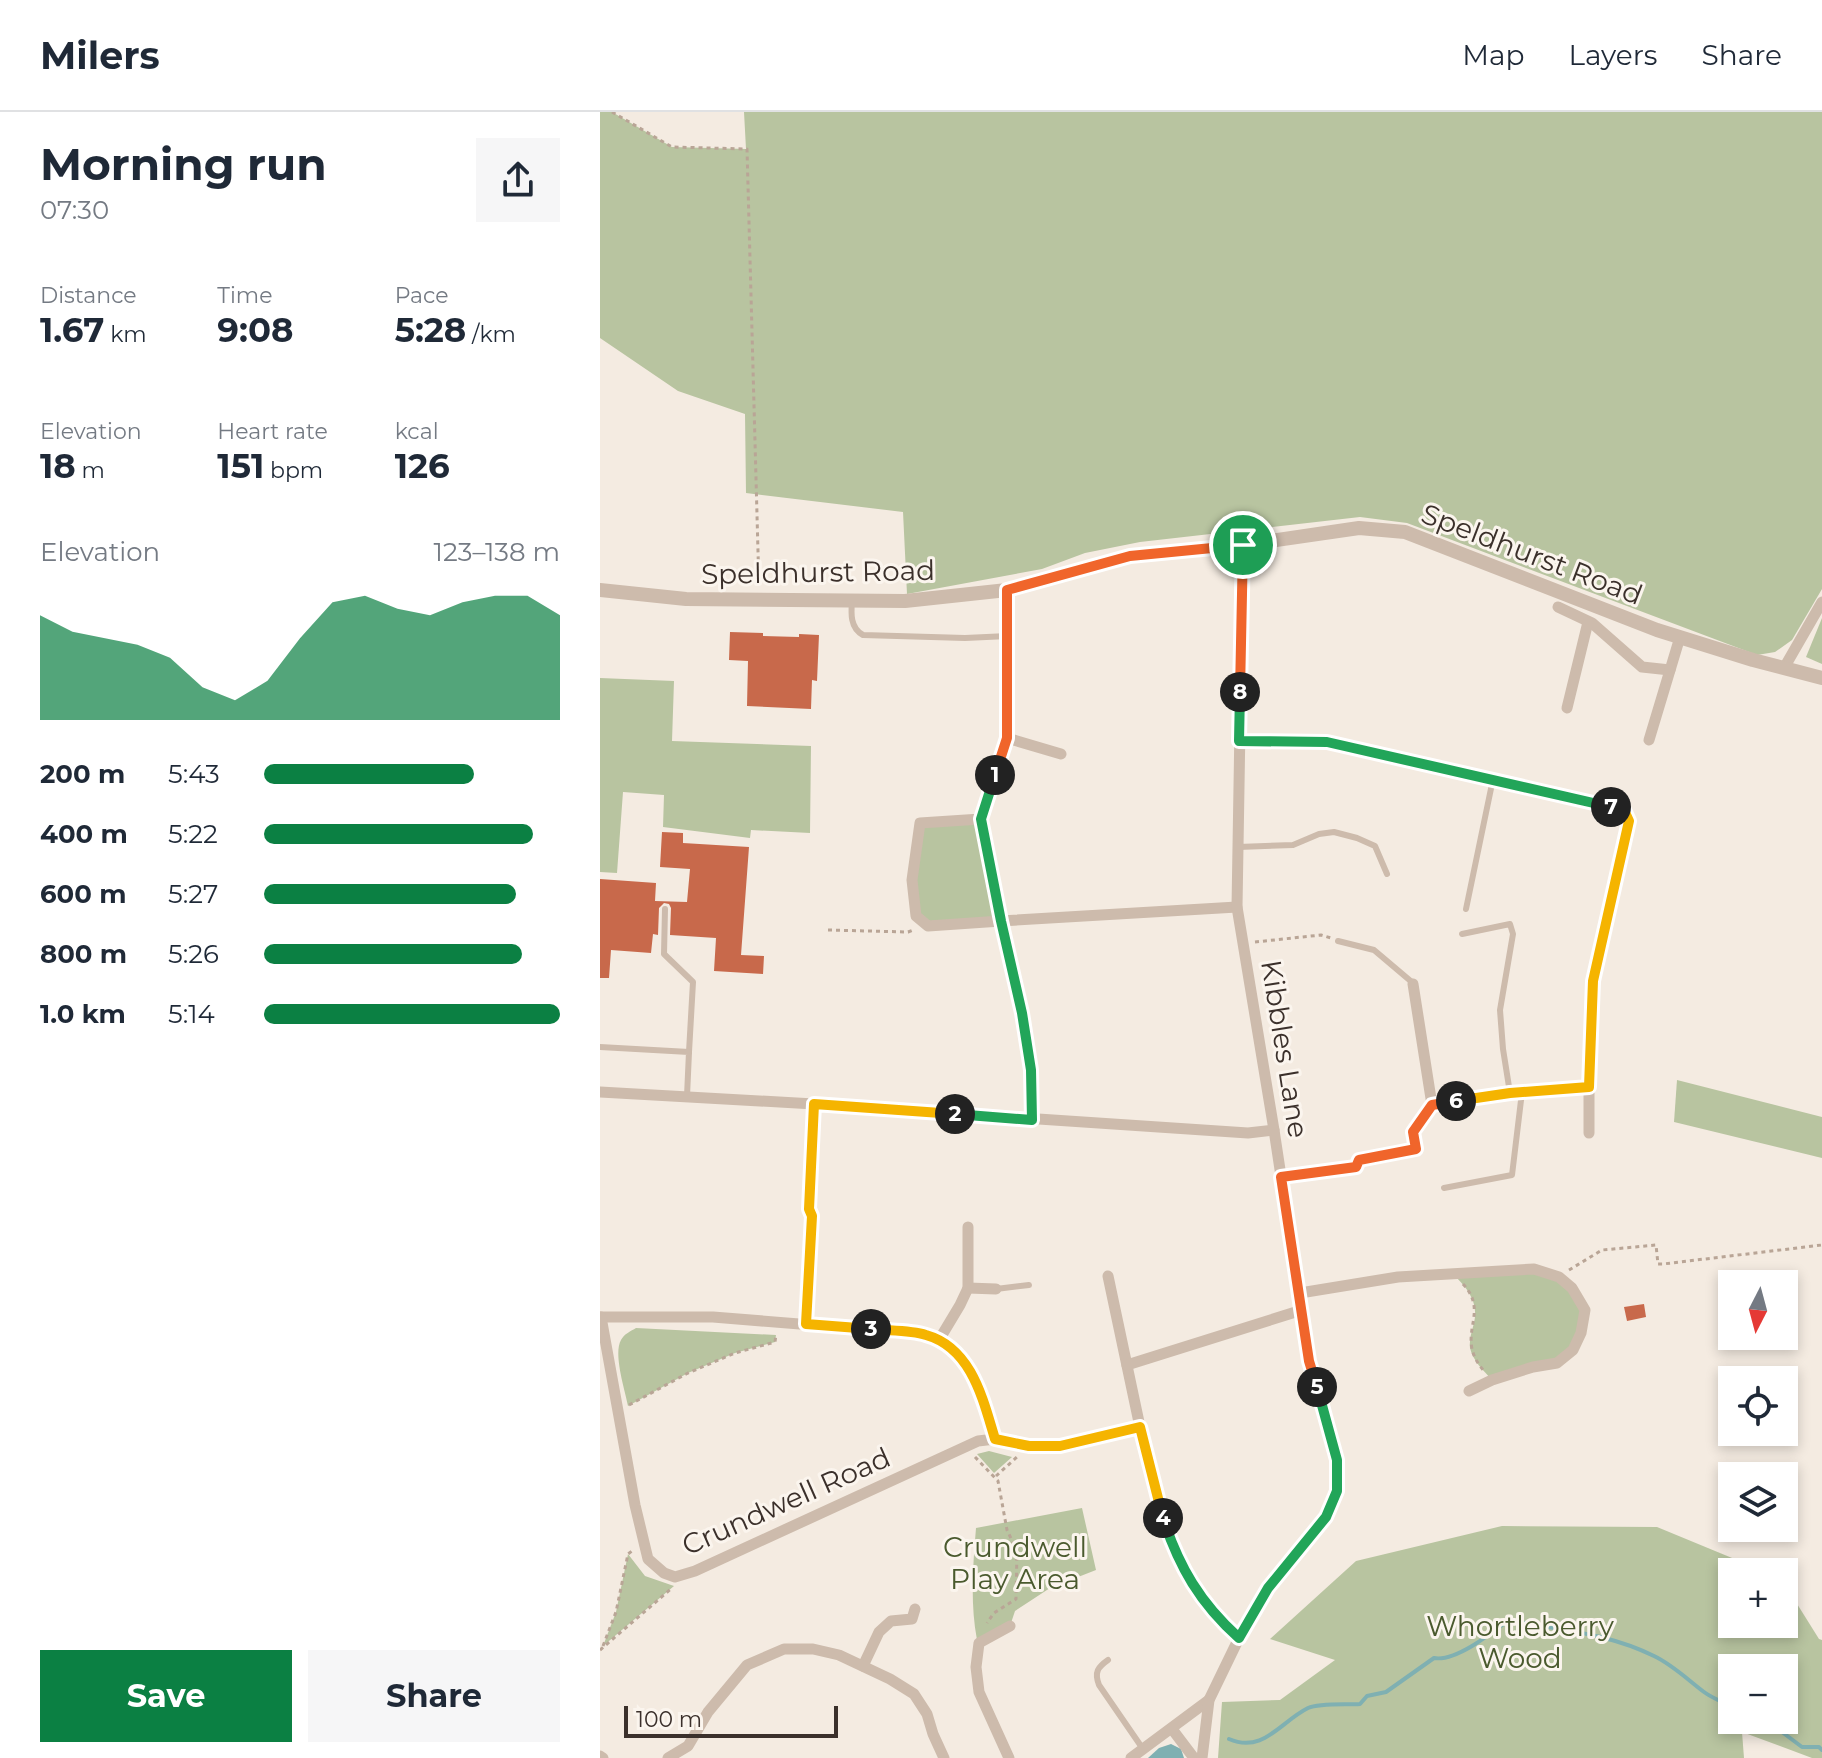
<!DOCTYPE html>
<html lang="en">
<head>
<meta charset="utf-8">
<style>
	body { margin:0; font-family:Montserrat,sans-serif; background:#f6f6f7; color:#1f2937; height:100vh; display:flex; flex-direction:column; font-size:30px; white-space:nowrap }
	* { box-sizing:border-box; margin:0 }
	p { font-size:26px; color:#747a83 }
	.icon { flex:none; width:44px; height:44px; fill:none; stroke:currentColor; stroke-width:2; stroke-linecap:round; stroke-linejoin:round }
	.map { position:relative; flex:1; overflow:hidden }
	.drawer { display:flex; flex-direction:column; background:#fff; width:600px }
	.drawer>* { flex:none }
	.needle { width:52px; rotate:186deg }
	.tools { position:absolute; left:1118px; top:1158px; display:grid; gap:16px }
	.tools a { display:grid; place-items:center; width:80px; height:80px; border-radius:0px; background:#fff; box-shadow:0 4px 12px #0003; font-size:40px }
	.scale { position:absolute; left:24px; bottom:20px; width:214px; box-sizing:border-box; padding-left:8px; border:4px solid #3b302b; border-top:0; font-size:22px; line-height:28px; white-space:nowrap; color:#3b302b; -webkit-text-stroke:6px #fbf5ee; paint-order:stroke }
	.pin { position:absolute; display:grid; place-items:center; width:68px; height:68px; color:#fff; margin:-34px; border:4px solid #fff; border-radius:50%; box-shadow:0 2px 8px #0007 }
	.km { position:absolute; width:40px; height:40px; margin:-20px; border-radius:50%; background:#222; color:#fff; font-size:22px; line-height:40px; text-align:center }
	.round { display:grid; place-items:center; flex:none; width:84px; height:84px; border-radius:0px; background:#f6f6f7 }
	.head { display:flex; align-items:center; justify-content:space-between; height:136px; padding:0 40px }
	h1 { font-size:44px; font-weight:700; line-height:60px }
	.figures { display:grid; grid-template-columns:repeat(3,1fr); gap:12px; height:136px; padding:8px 40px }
	.figures div { display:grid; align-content:center }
	.figures b { font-size:34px; font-weight:700 }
	.figures small { font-size:22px; font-weight:400 }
	.figures p { font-size:22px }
	.chart { height:224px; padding:16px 40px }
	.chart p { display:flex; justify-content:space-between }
	.chart svg { width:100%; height:144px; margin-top:8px; fill:#0b8043; opacity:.7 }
	.cta { display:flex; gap:16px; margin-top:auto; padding:16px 40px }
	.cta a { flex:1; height:92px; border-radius:0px; background:#0b8043; color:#fff; font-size:32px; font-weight:700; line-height:92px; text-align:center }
	.cta a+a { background:#f6f6f7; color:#1f2937 }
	ul { padding:0 40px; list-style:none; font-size:26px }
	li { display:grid; grid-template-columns:128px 96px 1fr; align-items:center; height:60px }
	li i { height:20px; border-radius:10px; background:#0b8043 }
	header { display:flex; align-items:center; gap:48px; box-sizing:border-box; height:112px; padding:0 40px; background:#fff; border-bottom:2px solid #e0e1e3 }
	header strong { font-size:38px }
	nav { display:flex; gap:44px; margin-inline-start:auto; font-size:28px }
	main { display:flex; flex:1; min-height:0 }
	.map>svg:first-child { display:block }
	.green { fill:#b8c4a0; fill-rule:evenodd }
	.water { fill:#7fb0b2 }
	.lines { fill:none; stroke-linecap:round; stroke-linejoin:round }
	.stream { stroke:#7fb0b2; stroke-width:4 }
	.building { fill:#c8694b }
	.path { stroke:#b9a596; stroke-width:3; stroke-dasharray:4 4; stroke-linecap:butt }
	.service { stroke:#cdbbac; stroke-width:6 }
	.minor { stroke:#cdbbac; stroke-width:11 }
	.tertiary { stroke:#cdbbac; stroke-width:14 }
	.split-1-casing { stroke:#fff; stroke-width:16 }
	.split-2-casing { stroke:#fff; stroke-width:16 }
	.split-3-casing { stroke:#fff; stroke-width:16 }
	.split-4-casing { stroke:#fff; stroke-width:16 }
	.split-5-casing { stroke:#fff; stroke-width:16 }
	.split-6-casing { stroke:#fff; stroke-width:16 }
	.split-7-casing { stroke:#fff; stroke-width:16 }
	.split-8-casing { stroke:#fff; stroke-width:16 }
	.split-9-casing { stroke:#fff; stroke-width:16 }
	.split-1 { stroke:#f0652b; stroke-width:10 }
	.split-2 { stroke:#22a559; stroke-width:10 }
	.split-3 { stroke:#f5b400; stroke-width:10 }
	.split-4 { stroke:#f5b400; stroke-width:10 }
	.split-5 { stroke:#22a559; stroke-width:10 }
	.split-6 { stroke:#f0652b; stroke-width:10 }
	.split-7 { stroke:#f5b400; stroke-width:10 }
	.split-8 { stroke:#22a559; stroke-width:10 }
	.split-9 { stroke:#f0652b; stroke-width:10 }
	.labels { text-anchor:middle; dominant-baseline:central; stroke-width:6; stroke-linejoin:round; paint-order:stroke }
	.street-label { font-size:28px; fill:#3b302b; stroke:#fbf5ee }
	.park-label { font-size:28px; fill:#4a5a2e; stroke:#fbf5ee }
</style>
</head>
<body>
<header>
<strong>Milers</strong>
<nav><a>Map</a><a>Layers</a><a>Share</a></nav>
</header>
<main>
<section class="drawer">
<div class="head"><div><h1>Morning run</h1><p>07:30</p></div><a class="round"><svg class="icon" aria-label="share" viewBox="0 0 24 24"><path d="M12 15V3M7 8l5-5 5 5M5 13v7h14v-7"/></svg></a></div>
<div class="figures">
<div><p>Distance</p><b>1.67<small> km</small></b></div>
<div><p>Time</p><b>9:08</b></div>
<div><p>Pace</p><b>5:28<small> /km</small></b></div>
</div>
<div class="figures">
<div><p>Elevation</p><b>18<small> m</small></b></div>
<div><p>Heart rate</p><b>151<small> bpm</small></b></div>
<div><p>kcal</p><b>126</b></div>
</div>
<div class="chart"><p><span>Elevation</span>123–138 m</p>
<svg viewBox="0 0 160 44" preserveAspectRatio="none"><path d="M0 44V12L10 17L20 19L30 21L40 25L50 34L60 38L70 32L80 19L90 8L100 6L110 10L120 12L130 8L140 6L150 6L160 12V44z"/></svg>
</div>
<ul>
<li><b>200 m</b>5:43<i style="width:71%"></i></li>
<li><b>400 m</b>5:22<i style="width:91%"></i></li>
<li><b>600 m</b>5:27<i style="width:85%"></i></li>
<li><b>800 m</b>5:26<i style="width:87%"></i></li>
<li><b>1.0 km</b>5:14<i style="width:100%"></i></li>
</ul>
<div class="cta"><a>Save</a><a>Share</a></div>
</section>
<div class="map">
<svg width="1222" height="1646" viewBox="0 0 1222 1646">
	<rect width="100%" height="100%" fill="#f4ebe1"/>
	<g class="green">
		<path d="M0,0H12L72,35L146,37L144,0H1222V477L1192,528L1175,540L1157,543L807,411L760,405L540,430L485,441L442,457L307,482L303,400L146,381L145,302L78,279L0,226Z"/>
		<path d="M1222,506V552L1206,545Z"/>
		<path d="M0,566L74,569L72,629L211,634L210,721L151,718L150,726L63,715L64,683L23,680L17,761L0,760Z"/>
		<path d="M381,707L401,809L328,814L316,804L312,768L320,711Z"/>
		<path d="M1077,968L1222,1005V1046L1074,1010Z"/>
		<path d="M934,1157L959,1165L985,1198L981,1221L957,1251L892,1268C883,1258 873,1249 870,1236C869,1227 872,1219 874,1211C879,1189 867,1176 852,1161Z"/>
		<path d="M36,1216L176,1223L175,1230L135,1241L88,1261L28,1294C25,1278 13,1242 21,1228C24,1222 31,1219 36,1216Z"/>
		<path d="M389,1339L412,1345L394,1361L377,1342Z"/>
		<path d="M482,1396L496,1458L450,1476L415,1499L410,1514L377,1528C370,1491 373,1453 376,1416Z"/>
		<path d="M902,1414L1057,1415L1166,1460H1132V1512H1184V1471L1219,1527L1222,1528V1646H1212L1142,1620L1144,1646H618L622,1590L680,1588L735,1548L670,1527L756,1449ZM1132,1556H1184V1608H1132Z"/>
		<path d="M28,1442L45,1464L74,1474L3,1534L16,1500Z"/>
	</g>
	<path class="water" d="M571,1632L581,1637L584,1646H548L559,1636Z"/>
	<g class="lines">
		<g class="stream">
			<path d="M1158,1608L1182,1620L1202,1635H1219L1222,1638"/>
			<path d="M629,1627C663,1642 680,1610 708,1596C720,1591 746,1593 760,1592L767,1584L786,1580L834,1546C855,1550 892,1521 909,1508C961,1519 1005,1520 1054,1544C1073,1553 1088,1568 1104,1580C1112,1586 1123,1590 1132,1595"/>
		</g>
	</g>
	<g class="building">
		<path d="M130,520L163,521V524L199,525V522L219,523L217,569L212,568L211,597L147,594L148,549L129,548Z"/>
		<path d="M62,720L83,721V731L149,735L141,843L164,844L163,862L114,859L116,826L70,823L71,796L69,792L64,791L59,796L58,823L53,822L51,841L11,838L9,866H0V767L56,771L55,789L87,790L90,757L60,755Z"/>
		<path d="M1044,1192L1046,1205L1027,1209L1024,1195Z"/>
	</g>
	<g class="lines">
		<g class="path">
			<path d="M12,0L72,35L147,37L159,476"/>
			<path d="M228,818L308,820L313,818"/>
			<path d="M403,820C416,878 430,934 432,994"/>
			<path d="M655,830L721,823L731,826"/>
			<path d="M693,1064L756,1055L759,1048L816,1037L813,1020L826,1001"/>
			<path d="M209,1093L213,1005"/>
			<path d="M969,1158L1002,1138L1056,1133L1058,1152H1063L1222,1133"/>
			<path d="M863,1172C892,1203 852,1224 885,1260"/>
			<path d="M29,1293L88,1261L135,1241L175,1230L176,1222"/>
			<path d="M375,1345L398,1369L407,1418L417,1439L416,1487L394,1501L387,1511"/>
			<path d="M396,1364L417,1345"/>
			<path d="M3,1534L16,1500L28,1442L32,1439"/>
			<path d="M0,1538L72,1476"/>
		</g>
		<g class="service">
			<path d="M252,489C251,501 250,516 263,523L365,526L408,524"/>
			<path d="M638,735L693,733L719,722L734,720L757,726L775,734L787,762"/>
			<path d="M65,797L64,842L93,870L89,940"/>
			<path d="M866,797L893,667"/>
			<path d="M862,822L910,812L913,822L900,898L903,937L910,981"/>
			<path d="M738,829L774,838L813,871"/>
			<path d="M0,935L89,940L87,984"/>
			<path d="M844,1076L912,1063L922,980"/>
			<path d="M396,1177L429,1173"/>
			<path d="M508,1548C498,1555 494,1560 499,1573L543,1637"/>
		</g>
		<g class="minor">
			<path d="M407,478V626L381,707L401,809L637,795"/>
			<path d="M958,495L992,511L1042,555L1070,558"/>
			<path d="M1184,556L1222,490"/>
			<path d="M967,596L988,510"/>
			<path d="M407,626L461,642"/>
			<path d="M1049,628L1080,525"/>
			<path d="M639,629L727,630L1024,698L1029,709L993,869L989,975L910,981L832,993L813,872"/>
			<path d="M381,707L320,711L312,768L316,804L328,814L401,809"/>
			<path d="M989,975V1021"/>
			<path d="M0,980L214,992L648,1021L674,1018"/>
			<path d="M508,1164L540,1315L558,1393L574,1439L603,1489L639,1526"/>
			<path d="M368,1176L396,1177"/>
			<path d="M700,1181L798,1165L934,1157L959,1165L972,1176L985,1198L981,1221L973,1238L957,1251L933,1255L892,1268L869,1279"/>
			<path d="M0,1205H113L324,1222C373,1241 381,1281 395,1327"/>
			<path d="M1,1205L35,1393L48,1447L64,1461L75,1465L95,1459L378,1329L395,1327L429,1334H460L540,1315"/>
			<path d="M206,1212L212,1104"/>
			<path d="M339,1228L360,1193L368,1176V1115"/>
			<path d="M527,1253L702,1198"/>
			<path d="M263,1554L279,1520L291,1509L312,1507L315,1497"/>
			<path d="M572,1617L594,1646"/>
			<path d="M0,1644L3,1646"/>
			<path d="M68,1646L88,1634L108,1600L147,1553L184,1537H213L239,1543L290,1567L314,1582L327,1602L333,1622L344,1646"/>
			<path d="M409,1646L379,1580L376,1555L379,1531L410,1514"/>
			<path d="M531,1646L609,1588"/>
			<path d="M602,1646L609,1588L639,1526L668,1476L726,1405L737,1379V1348L709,1249L674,1018L637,795L643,433"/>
		</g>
		<path class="tertiary" d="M0,478L86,487L305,489L407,478L530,444L643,433L759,416L805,420L1057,518L1153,548L1222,566"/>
	</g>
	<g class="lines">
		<defs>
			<path id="split-1" d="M395,663L407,626V478L530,444L643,433"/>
			<path id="split-2" d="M355,1002L432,1008L431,958L422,901L401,809L381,707L395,663"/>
			<path id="split-3" d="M271,1217L206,1212L212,1104L209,1097L214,992L355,1002"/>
			<path id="split-4" d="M271,1217C288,1219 310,1218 326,1223C372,1236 383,1288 395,1327L429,1334H460L540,1315L563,1406"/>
			<path id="split-5" d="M563,1406C579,1455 600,1491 639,1526L668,1476L726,1405L737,1379V1348L717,1275"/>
			<path id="split-6" d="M717,1275L709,1249L681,1065L756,1055L759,1048L816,1037L813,1020L832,993L856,989"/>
			<path id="split-7" d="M856,989L910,981L989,975L993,869L1029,709L1024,698L1011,695"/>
			<path id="split-8" d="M640,580L639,629L727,630L1011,695"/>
			<path id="split-9" d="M640,580L643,433"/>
		</defs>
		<use href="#split-1" class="split-1-casing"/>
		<use href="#split-2" class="split-2-casing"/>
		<use href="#split-3" class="split-3-casing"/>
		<use href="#split-4" class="split-4-casing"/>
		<use href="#split-5" class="split-5-casing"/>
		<use href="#split-6" class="split-6-casing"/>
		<use href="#split-7" class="split-7-casing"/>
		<use href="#split-8" class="split-8-casing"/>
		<use href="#split-9" class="split-9-casing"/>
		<use href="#split-1" class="split-1"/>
		<use href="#split-2" class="split-2"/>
		<use href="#split-3" class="split-3"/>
		<use href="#split-4" class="split-4"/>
		<use href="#split-5" class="split-5"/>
		<use href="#split-6" class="split-6"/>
		<use href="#split-7" class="split-7"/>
		<use href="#split-8" class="split-8"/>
		<use href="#split-9" class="split-9"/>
	</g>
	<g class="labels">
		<g class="street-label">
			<text transform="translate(932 442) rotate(21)">Speldhurst Road</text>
			<text transform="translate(218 460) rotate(-1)">Speldhurst Road</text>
			<text transform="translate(685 937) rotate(81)">Kibbles Lane</text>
			<text transform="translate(186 1389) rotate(-24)">Crundwell Road</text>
		</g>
		<g class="park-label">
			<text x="415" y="1435">Crundwell<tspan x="415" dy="32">Play Area</tspan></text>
			<text x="920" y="1514">Whortleberry<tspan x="920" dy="32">Wood</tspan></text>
		</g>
	</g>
</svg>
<div class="tools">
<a><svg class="needle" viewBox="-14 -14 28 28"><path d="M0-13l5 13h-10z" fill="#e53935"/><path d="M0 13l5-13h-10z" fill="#747a83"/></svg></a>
<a><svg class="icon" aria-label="locate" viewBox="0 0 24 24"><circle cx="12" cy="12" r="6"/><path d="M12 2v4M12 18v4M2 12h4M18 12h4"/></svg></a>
<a><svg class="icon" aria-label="layers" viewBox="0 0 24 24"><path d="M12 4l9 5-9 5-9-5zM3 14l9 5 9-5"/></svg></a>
<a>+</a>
<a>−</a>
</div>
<div class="scale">100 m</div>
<div class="pin" style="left:643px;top:433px;background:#1e9e55"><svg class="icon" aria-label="arrive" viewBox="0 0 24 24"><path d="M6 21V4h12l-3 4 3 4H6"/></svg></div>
<b class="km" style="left:395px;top:663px">1</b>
<b class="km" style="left:355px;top:1002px">2</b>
<b class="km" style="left:271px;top:1217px">3</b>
<b class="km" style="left:563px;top:1406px">4</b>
<b class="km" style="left:717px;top:1275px">5</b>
<b class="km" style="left:856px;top:989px">6</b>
<b class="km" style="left:1011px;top:695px">7</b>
<b class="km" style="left:640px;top:580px">8</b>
</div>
</main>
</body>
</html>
